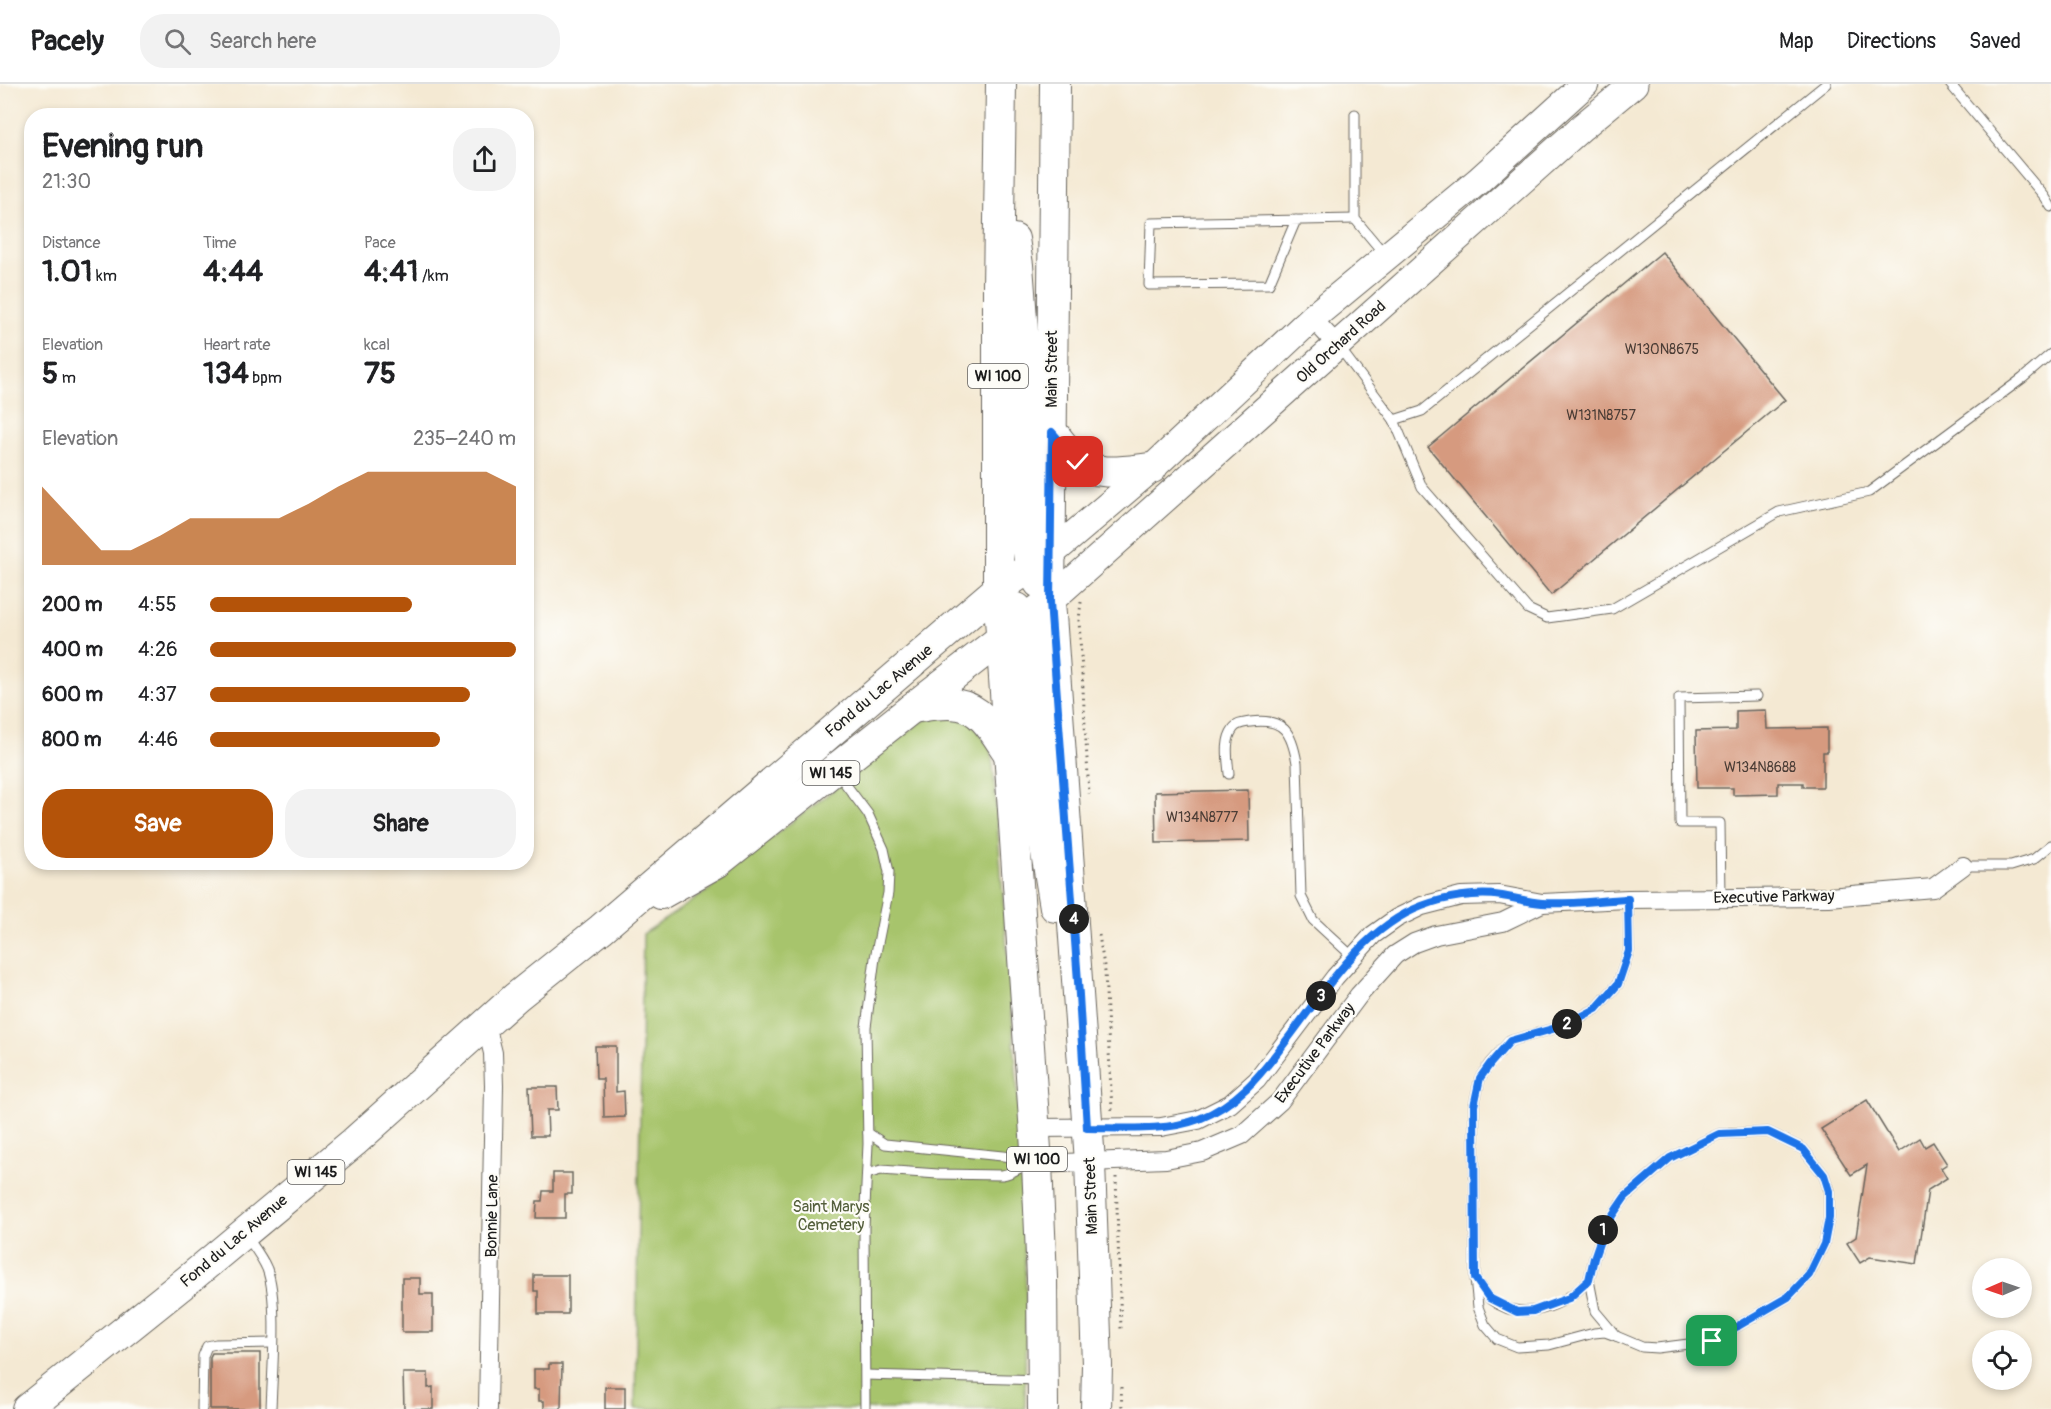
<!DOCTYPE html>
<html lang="en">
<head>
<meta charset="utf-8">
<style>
	body { margin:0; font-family:Pangolin,sans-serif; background:#f2f2f2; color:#202124; height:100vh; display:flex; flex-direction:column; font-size:22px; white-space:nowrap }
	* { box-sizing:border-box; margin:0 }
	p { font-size:20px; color:#757577 }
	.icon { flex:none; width:33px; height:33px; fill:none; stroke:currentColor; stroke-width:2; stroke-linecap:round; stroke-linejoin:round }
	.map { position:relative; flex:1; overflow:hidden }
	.panel { position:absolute; left:24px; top:24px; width:510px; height:762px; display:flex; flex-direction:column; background:#fff; border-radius:24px; box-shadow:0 3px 9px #0003 }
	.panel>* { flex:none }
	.needle { width:39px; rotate:268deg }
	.buttons { position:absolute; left:1972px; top:1174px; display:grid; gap:12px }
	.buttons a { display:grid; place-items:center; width:60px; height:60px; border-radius:50%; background:#fff; box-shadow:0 3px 9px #0003; font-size:30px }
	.pin { position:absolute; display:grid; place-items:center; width:51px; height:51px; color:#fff; margin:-26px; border-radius:12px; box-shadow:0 3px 9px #0006 }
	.km { position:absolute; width:30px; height:30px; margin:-15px; border-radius:50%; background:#222; color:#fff; font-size:16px; line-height:30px; text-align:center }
	.round { display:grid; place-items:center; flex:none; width:63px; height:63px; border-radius:24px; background:#f2f2f2 }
	.summary { display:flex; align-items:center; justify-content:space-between; height:102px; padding:0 18px }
	h1 { font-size:33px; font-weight:800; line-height:45px }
	.metrics { display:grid; grid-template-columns:repeat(3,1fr); gap:9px; height:102px; padding:6px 18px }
	.metrics div { display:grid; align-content:center }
	.metrics b { font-size:30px; font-weight:800 }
	.metrics small { font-size:16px; font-weight:400 }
	.metrics p { font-size:16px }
	.chart { height:168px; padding:12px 18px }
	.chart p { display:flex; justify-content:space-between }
	.chart svg { width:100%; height:108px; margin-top:6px; fill:#b45309; opacity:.7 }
	.cta { display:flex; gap:12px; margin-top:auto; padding:12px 18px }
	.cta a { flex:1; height:69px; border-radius:24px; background:#b45309; color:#fff; font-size:24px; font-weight:800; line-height:69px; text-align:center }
	.cta a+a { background:#f2f2f2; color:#202124 }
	ul { padding:0 18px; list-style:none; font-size:20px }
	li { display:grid; grid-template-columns:96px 72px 1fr; align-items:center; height:45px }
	li i { height:15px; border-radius:8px; background:#b45309 }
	header { display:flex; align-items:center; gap:36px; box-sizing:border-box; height:84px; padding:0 30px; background:#fff; border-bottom:2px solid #e0e0e0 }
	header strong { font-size:28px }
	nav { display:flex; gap:33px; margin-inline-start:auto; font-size:21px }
	.search { width:420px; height:54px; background:#f2f2f2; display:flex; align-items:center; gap:15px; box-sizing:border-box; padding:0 21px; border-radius:24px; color:#757577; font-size:22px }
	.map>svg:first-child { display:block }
	.green { fill:#a7c46c; stroke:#627044; stroke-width:1.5 }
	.building { fill:#d69a7f }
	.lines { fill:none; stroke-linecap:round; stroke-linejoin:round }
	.lane-casing { stroke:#68645c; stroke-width:11 }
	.street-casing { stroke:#68645c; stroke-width:20 }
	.secondary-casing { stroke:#68645c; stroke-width:29 }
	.primary-casing { stroke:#68645c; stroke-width:32 }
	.path { stroke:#68645c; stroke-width:3; stroke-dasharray:1.5 4.5; stroke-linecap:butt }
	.lane { stroke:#fff; stroke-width:9 }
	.street { stroke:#fff; stroke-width:18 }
	.secondary { stroke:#fff; stroke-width:27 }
	.primary { stroke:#fff; stroke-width:30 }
	.route-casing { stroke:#fff; stroke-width:12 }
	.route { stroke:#1a73e8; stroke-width:8 }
	.labels { text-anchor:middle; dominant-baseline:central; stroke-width:4.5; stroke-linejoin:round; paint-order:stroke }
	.number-label { font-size:14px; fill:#4a3c35 }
	.shield { fill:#fdfcf7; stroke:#605f5e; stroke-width:1.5 }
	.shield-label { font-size:15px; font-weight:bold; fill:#1c1c1c }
	.street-label { font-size:16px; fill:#1c1c1c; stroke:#fdfcf7 }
	.park-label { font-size:16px; fill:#545f3c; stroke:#fdfcf7 }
</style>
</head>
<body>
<header>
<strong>Pacely</strong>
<div class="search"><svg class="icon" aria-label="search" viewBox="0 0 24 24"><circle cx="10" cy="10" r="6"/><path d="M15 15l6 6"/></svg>Search here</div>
<nav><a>Map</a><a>Directions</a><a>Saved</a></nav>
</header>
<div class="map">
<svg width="2051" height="1325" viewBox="0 0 2051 1325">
	<rect width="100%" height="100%" fill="#fdfcf7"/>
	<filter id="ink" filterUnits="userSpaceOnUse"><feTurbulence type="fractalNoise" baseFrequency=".0167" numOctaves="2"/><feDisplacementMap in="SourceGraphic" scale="12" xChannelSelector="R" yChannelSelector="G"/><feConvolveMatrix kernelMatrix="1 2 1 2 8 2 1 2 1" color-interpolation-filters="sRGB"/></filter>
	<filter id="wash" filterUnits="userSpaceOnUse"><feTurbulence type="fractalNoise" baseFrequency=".008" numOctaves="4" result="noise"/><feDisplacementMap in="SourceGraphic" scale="24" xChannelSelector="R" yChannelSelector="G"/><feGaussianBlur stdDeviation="1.35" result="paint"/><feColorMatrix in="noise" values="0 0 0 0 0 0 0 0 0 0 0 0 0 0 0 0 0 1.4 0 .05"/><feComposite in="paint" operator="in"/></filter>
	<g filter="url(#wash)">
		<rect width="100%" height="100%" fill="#f4e9d3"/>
		<path class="green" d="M935,631L971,637L990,663L993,681L1017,996L1026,1205L1025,1325H635L643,850L709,806L779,748L921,638Z"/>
		<g id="blocks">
			<g class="building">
				<path d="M1662,168L1785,316L1551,511L1428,363Z"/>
				<path d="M1766,626L1767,645L1827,644V668H1823V703H1803V699H1778V710L1733,711V704H1697L1696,647L1736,646V627Z"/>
				<path d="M1248,706L1249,757L1156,759L1155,708Z"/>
				<path d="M595,962H616V1008L624,1007L625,1033L604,1034L603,995H596Z"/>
				<path d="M529,1003H557L558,1026H547L548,1052H531Z"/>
				<path d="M1867,1016L1899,1068L1920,1054L1925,1063L1933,1058L1947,1080L1941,1084L1947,1094L1928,1106L1917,1180L1870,1173L1860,1179L1847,1159L1856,1153L1867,1081L1851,1091L1821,1045Z"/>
				<path d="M553,1089H572V1110H565V1134H536L537,1117H542L543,1107H553Z"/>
				<path d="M534,1191H568V1230H538V1207H534Z"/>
				<path d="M402,1194H420V1210H433V1248H402Z"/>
				<path d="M212,1269H260V1325H210V1273Z"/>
				<path d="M549,1280H562L561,1325H544V1317H539V1305H534V1285H549Z"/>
				<path d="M403,1289H428V1304L433,1303V1325H404Z"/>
				<rect x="605" y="1303" width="20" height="22"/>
			</g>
		</g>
	</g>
	<g filter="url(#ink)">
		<use href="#blocks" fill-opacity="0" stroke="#68645c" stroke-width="1.5"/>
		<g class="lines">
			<defs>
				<g id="lane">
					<path d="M1950,0L2045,113L2051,123"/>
					<path d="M1355,30V135L1385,171"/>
					<path d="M1296,136L1269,200L1149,201L1151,139L1355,135"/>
					<path d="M1339,263L1394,336L1422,403L1528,525L1547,534L1612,525L1779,428L1869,408L2023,294L2051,270"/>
					<path d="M1394,336L1422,327L1826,0"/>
					<path d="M838,690L868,730L884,765L889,788L888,809L875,874L866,943L868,1060L864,1144L865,1325"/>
					<path d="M1229,690C1228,676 1224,657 1233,645C1237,639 1244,639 1250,638C1284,633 1292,649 1297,679L1301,812L1313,836L1353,873"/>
					<path d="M1963,782H2011L2034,775L2051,761"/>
					<path d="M1721,814L1720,739H1680L1679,614L1757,612"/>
					<path d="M1768,1048L1803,1065L1824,1091L1829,1107V1134L1824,1160L1809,1191L1788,1213L1712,1257L1657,1264L1642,1263L1616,1252L1595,1227L1589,1196L1594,1174L1605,1142L1625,1113L1670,1074L1719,1050Z"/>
					<path d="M868,1049L885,1060L1012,1073L1024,1080"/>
					<path d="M867,1090L881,1086L938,1090L1002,1091C1016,1089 1019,1081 1034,1080"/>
					<path d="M247,1153C254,1163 262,1173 267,1185C279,1217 272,1289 271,1325"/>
					<path d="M1476,1196C1480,1202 1484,1211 1490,1215C1523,1240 1563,1223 1589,1196"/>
					<path d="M1616,1252L1605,1248L1594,1249L1549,1261L1517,1263L1497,1255L1485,1241L1478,1223L1475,1194L1474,1022L1480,994L1490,979L1510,957L1563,942L1596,925L1618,900L1629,867L1628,815"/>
					<path d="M866,1291L1040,1296"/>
					<path d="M202,1325L203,1272L207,1262L216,1260L272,1259"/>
				</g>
				<g id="street">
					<path d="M1312,234L1337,261"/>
					<path d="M486,941L493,969L494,1002L488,1325"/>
					<path d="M1035,1044L1161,1043L1198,1036L1230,1020L1257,996L1335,893L1373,851L1397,834L1422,822L1461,812L1499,811L1542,819L1628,815L1829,813L1933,804L1963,782"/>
					<path d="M1037,1080L1166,1075L1202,1068L1242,1051L1280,1017L1359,911L1395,871L1414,859L1436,851L1503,838L1542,819"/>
				</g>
				<g id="secondary">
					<path d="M1052,469L1152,384L1312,234L1478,97L1585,0"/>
					<path d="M1050,517L1582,43L1634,0"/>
				</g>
				<g id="primary">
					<path d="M1001,0L998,204V505L1037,1080L1042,1194L1043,1325"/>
					<path d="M1055,0L1050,517L1090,1078L1097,1281L1096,1325"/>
					<path d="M1014,155L1018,181L1026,289L1025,445L1030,484L1039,499"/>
					<path d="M1052,348C1060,357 1068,369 1077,377C1097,394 1129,386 1152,384"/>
					<path d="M1017,524L1024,537L1028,568L1037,713L1055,823"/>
					<path d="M912,624C927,622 944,618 959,621C984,625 996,652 1009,670"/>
					<path d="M661,810L718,778L931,609L1050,517"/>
					<path d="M27,1325L189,1195L354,1058L516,913L601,845L998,505L1052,469"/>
				</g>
			</defs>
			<use href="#lane" class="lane-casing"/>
			<use href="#street" class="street-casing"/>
			<use href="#secondary" class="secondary-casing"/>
			<use href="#primary" class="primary-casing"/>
			<g class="path">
				<path d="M1081,518L1079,536L1089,710"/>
				<path d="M1099,851L1105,888L1112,1026"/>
				<path d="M1116,1093L1121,1245"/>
				<path d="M1121,1303L1122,1325"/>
			</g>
			<use href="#lane" class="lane"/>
			<use href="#street" class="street"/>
			<use href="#secondary" class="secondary"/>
			<use href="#primary" class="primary"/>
		</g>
	</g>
	<g class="lines" filter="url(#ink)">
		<defs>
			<path id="route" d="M1078,378L1052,348L1050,518L1079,911L1087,1044C1123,1044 1165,1048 1199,1035C1237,1020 1259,993 1283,961C1321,912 1361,845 1422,822C1445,813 1477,808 1502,812C1515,814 1529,818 1542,819C1571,821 1600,816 1628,815L1629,867L1618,900L1596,925L1563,942L1510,957L1490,980L1480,994L1474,1022L1475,1194L1489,1214L1517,1228L1533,1227L1569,1214L1589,1196L1594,1174L1605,1142L1625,1113L1670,1074L1719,1050L1768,1048L1803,1065L1824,1091L1829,1107V1134L1824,1160L1809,1191L1788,1213L1712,1257"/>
		</defs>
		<use href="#route" class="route-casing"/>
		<use href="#route" class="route"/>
	</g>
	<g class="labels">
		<g class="number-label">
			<text x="1662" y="265">W130N8675</text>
			<text x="1601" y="331">W131N8757</text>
			<text x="1760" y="683">W134N8688</text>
			<text x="1202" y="733">W134N8777</text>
		</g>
		<g class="shield">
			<rect x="968" y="280" width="60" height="24" rx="4.5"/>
			<rect x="802.5" y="677" width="57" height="24" rx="4.5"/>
			<rect x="1007" y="1063" width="60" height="24" rx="4.5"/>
			<rect x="287.5" y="1076" width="57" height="24" rx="4.5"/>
		</g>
		<g class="shield-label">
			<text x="998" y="292">WI 100</text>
			<text x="831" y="689">WI 145</text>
			<text x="1037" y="1075">WI 100</text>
			<text x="316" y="1088">WI 145</text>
		</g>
		<g class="street-label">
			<text transform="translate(1341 258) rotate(-42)">Old Orchard Road</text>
			<text transform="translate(1052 285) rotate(-90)">Main Street</text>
			<text transform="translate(879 607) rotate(-40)">Fond du Lac Avenue</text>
			<text transform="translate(1774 813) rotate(-1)">Executive Parkway</text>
			<text transform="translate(1315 969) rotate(-53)">Executive Parkway</text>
			<text transform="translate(1091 1112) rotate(-92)">Main Street</text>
			<text transform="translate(492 1132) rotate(-89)">Bonnie Lane</text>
			<text transform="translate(234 1157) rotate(-40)">Fond du Lac Avenue</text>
		</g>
		<g class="park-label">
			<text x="831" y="1123">Saint Marys<tspan x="831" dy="18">Cemetery</tspan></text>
		</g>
	</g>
</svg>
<div class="buttons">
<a><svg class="needle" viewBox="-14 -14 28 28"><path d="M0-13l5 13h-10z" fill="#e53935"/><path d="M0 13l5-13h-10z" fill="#757577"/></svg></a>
<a><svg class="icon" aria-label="locate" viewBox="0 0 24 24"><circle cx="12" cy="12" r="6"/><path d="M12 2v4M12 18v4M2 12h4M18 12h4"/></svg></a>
</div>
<div class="pin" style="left:1712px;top:1257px;background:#1e9e55"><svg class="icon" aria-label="arrive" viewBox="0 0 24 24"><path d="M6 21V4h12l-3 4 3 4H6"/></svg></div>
<div class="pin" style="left:1078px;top:378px;background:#d93025"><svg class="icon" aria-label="check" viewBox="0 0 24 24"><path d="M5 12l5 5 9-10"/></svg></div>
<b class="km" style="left:1603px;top:1146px">1</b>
<b class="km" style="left:1567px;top:940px">2</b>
<b class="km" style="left:1321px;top:912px">3</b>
<b class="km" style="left:1074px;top:835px">4</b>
<section class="panel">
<div class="summary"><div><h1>Evening run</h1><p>21:30</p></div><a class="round"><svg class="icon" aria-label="share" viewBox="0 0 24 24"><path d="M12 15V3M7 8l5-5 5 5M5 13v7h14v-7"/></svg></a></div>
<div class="metrics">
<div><p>Distance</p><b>1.01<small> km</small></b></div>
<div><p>Time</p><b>4:44</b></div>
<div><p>Pace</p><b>4:41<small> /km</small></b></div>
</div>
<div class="metrics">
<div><p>Elevation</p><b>5<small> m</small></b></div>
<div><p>Heart rate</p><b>134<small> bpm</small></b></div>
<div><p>kcal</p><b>75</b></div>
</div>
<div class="chart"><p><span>Elevation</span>235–240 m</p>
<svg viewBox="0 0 160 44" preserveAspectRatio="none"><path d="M0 44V12L10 25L20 38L30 38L40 32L50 25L60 25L70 25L80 25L90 19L100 12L110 6L120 6L130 6L140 6L150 6L160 12V44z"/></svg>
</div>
<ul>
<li><b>200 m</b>4:55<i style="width:66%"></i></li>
<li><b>400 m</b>4:26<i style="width:100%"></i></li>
<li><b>600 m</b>4:37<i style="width:85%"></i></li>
<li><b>800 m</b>4:46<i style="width:75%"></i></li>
</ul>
<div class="cta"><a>Save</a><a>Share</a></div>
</section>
</div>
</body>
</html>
